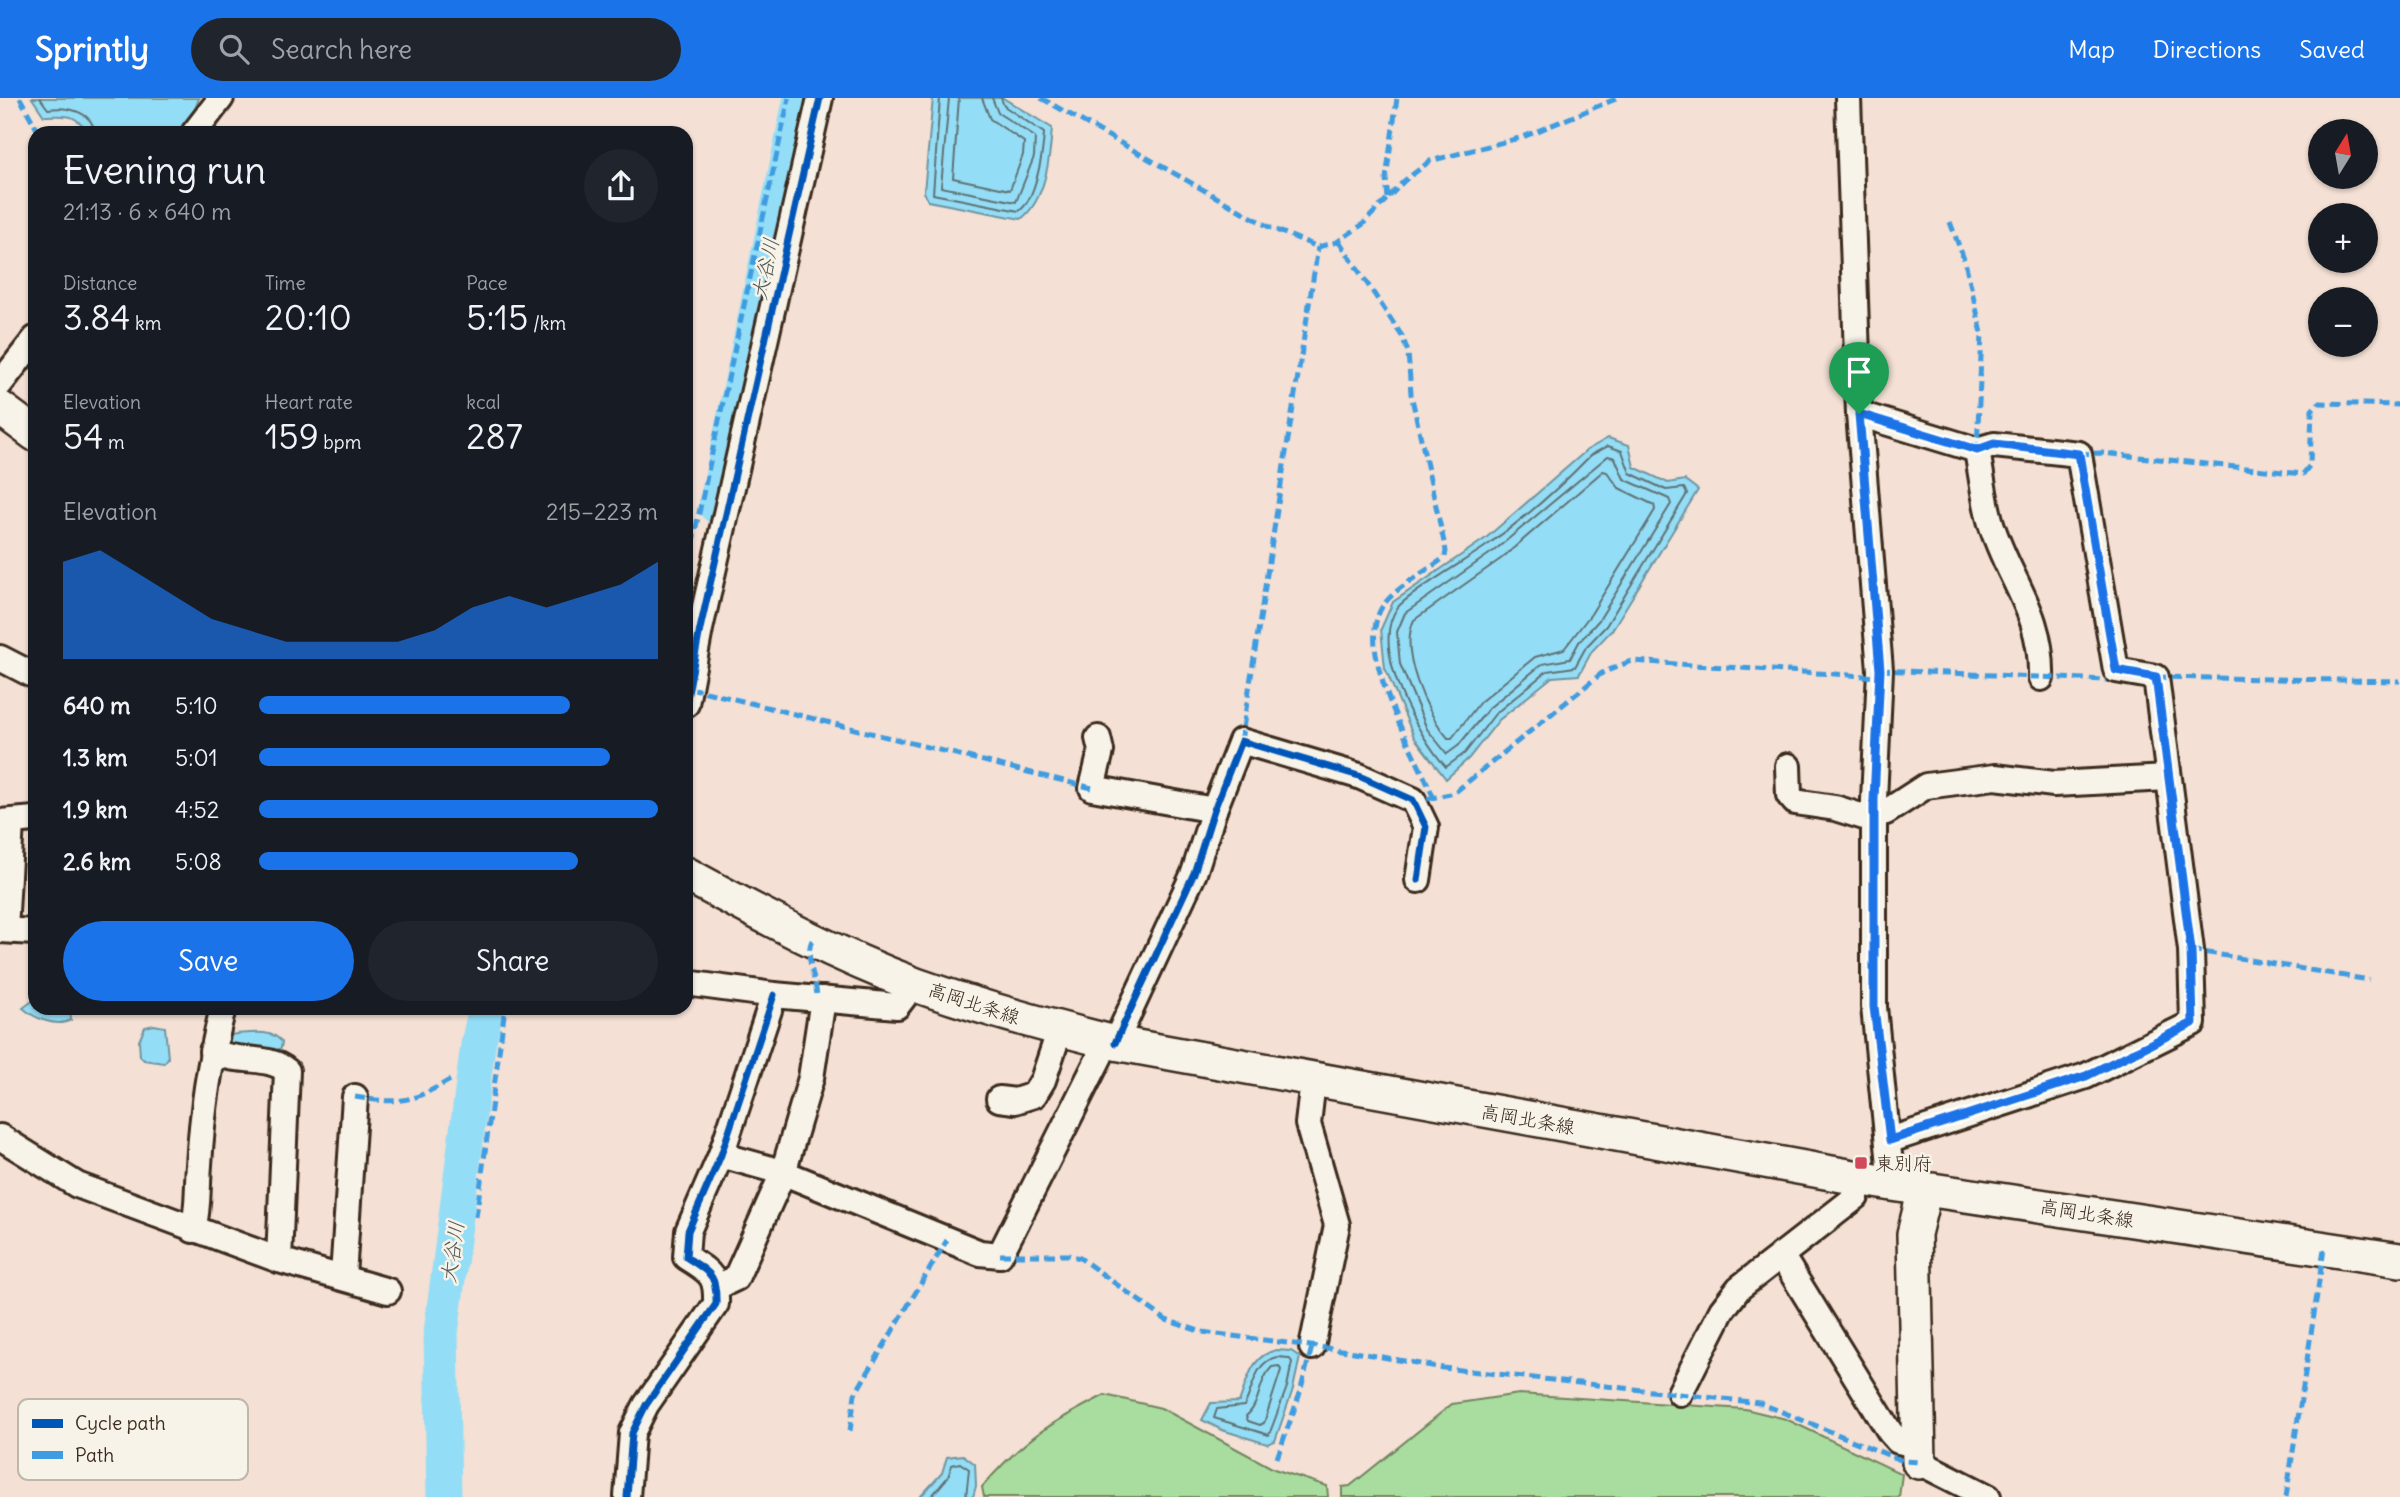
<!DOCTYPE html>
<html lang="en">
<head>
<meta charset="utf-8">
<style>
	body { margin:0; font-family:Delius,"Klee One",sans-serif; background:#20242c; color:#f1f3f6; height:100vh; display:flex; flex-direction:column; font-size:26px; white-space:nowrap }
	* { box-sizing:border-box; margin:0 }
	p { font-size:23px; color:#9ea1a6 }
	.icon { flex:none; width:38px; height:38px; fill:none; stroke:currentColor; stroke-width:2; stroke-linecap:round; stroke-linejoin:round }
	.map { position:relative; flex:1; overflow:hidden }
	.sheet { position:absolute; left:28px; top:28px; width:665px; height:889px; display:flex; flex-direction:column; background:#171b24; border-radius:21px; box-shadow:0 2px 5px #0004 }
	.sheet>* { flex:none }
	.needle { width:46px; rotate:11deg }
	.controls { position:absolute; left:2308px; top:21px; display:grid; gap:14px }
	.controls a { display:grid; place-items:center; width:70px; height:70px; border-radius:50%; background:#171b24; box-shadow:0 2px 5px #0004; font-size:35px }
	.pin { position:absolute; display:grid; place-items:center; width:60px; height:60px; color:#fff; margin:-72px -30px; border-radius:50% 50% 50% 0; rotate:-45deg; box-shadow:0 0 7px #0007 }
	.pin .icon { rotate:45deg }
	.round { display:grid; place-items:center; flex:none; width:74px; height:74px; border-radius:37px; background:#20242c }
	.overview { display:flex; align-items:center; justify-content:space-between; height:119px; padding:0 35px }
	h1 { font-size:38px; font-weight:600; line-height:52px }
	.metrics { display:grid; grid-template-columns:repeat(3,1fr); gap:10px; height:119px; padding:7px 35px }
	.metrics div { display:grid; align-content:center }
	.metrics b { font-size:35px; font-weight:600 }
	.metrics small { font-size:19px; font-weight:400 }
	.metrics p { font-size:19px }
	.chart { height:196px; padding:14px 35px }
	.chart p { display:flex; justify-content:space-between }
	.chart svg { width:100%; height:126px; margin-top:7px; fill:#1a73e8; opacity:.7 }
	.action { display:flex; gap:14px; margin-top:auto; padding:14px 35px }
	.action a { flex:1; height:80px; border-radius:42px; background:#1a73e8; color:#fff; font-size:28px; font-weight:600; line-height:80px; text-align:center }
	.action a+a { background:#20242c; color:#f1f3f6 }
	ul { padding:0 35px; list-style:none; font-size:23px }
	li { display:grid; grid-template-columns:112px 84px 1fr; align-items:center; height:52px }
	li i { height:18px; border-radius:9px; background:#1a73e8 }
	header { display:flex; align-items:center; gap:42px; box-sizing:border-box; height:98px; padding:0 35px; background:#1a73e8; color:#fff }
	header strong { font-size:33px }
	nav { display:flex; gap:38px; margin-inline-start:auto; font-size:24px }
	.search { width:490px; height:63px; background:#20242c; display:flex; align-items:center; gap:18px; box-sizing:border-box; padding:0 24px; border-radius:38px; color:#9ea1a6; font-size:26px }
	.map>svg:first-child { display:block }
	.green { fill:#a8dd9f; stroke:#72845e; stroke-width:2 }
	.water { fill:#94ddf6; stroke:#7095a0; stroke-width:2 }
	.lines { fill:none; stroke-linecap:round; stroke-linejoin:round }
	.shore { stroke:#5f7274; stroke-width:2 }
	.river { stroke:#94ddf6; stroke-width:35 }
	.street-casing { stroke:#3b2a1e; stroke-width:30 }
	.secondary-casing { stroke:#3b2a1e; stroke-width:38 }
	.street { stroke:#f7f3e8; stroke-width:24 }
	.secondary { stroke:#f7f3e8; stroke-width:33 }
	.quiet { stroke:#3f9ce0; stroke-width:5; stroke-dasharray:10 5; stroke-linecap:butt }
	.cycleway-casing { stroke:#f7f3e8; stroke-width:11 }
	.cycleway { stroke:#0057b8; stroke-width:7 }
	.route-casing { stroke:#fff; stroke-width:14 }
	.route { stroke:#1a73e8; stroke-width:9 }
	.poi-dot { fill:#d1495b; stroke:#f7f3e8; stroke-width:2.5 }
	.labels { text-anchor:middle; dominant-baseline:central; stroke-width:5; stroke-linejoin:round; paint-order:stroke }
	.street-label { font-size:19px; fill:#3b2a1e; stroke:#f7f3e8 }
	.poi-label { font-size:19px; fill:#3b2a1e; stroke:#f7f3e8; text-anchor:start }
	.water-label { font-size:21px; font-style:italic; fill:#515754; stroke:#f7f3e8 }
	.key { fill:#f7f3e8; stroke:#bfb7ab; stroke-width:2 }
	.key-label { font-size:19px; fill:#3b2a1e }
</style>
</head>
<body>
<header>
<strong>Sprintly</strong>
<div class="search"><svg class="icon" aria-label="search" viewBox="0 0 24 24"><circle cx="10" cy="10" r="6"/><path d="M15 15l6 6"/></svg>Search here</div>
<nav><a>Map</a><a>Directions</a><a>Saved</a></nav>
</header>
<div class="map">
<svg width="2400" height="1399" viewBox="0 0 2400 1399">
	<rect width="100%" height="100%" fill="#f4e0d4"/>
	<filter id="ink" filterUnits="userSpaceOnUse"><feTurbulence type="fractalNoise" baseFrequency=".0143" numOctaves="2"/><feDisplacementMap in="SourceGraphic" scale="14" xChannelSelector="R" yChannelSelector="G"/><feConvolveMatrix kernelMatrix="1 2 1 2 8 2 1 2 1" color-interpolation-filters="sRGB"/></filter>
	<g filter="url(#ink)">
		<g class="green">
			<path d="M1519,1296L1745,1311L1786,1321L1902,1376L1899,1399H1342V1389L1350,1388L1452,1306Z"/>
			<path d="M1105,1297L1161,1310L1274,1371L1327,1388L1328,1399H984L982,1389C1024,1341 1048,1326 1105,1297Z"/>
		</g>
		<g class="water">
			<path d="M32,0H199L194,14L178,35H90C72,14 69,18 44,18Z"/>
			<path d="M933,0H1003L1052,30C1050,59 1046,102 1021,121L928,103L924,94Z"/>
			<path d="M1608,340L1629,347L1634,369L1668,385L1685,382L1698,392L1612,532L1592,553L1579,577L1552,579L1499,622L1469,660L1446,681L1414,639L1385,570L1381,531L1393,504L1486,440L1587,352Z"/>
			<path d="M35,901V910H70L71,922C56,930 34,920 23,910Z"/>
			<path d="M154,927L165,929L168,960L164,965L144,962L140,958L139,943L145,929Z"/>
			<path d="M236,936C251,935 272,931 282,944L281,950L273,954L224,951V939Z"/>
			<path d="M1276,1252L1291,1253L1300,1259L1293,1291L1275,1343L1267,1346L1222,1332L1202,1322L1211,1305L1239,1304C1248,1281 1251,1258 1276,1252Z"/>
			<path d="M963,1357L975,1366L976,1388L973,1399H920L942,1375L947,1359Z"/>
		</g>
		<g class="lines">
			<g class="shore">
				<path d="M40,0L48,11C67,8 92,13 95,35"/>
				<path d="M940,0L933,96L1019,113C1036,102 1043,54 1044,35L1004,8L1001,0"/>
				<path d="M949,0L941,89L1016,104L1034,59L1035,39L998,15L992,0"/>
				<path d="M959,0L953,80L1010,92L1023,57L1024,44L990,21L982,0"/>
				<path d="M1608,348L1622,353L1630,375L1666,392L1684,390L1687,396L1606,528L1586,549L1575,569L1547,573L1495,616L1465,655L1446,669C1418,638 1368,549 1398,509C1409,495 1468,461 1486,448C1523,422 1559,390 1591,357Z"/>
				<path d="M1608,358L1615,360L1624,381L1669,401L1671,406L1599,522L1579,544L1570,561L1542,566L1489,610L1458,648L1447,656L1427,631L1400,566L1397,534L1405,515L1495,452Z"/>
				<path d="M1603,373L1607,374L1619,390L1654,407L1655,412L1591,516L1564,551L1535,559L1480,604L1452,640H1448C1426,615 1399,553 1414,522L1502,460Z"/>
				<path d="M1277,1259L1289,1260L1292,1264L1287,1289L1269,1337L1214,1320L1217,1311L1244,1308C1254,1290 1254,1264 1277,1259Z"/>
				<path d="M1272,1269L1279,1268L1281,1272L1264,1325L1260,1327L1248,1323L1246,1318C1261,1306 1258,1282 1272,1269Z"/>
				<path d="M931,1399L948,1379L952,1367L960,1365L969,1371L966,1399"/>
			</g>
			<g class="river">
				<path d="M716,408L801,0"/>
				<path d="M444,1399L441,1235L478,947L486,910"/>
			</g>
			<defs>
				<g id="street">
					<path d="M1848,0L1859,316L1880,572L1874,702V909L1892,1086"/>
					<path d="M194,35L221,0"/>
					<path d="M0,286L35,241"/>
					<path d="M1859,316L1977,352L1994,347L2079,356L2116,572L2156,579L2191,852L2193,925L2086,978L1890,1042"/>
					<path d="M1977,352C1981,375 1984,400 1990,422C2007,481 2043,513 2041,580"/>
					<path d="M0,560L35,578"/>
					<path d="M686,606L700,531L820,0"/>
					<path d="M1098,640L1101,653L1092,690L1214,712"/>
					<path d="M1788,668L1789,697L1795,704L1835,710L1864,719L1886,714L1926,688L1995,679L2054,686L2168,680"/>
					<path d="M0,724L35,721"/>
					<path d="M0,832L35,834"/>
					<path d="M5,832L11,724"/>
					<path d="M686,885L774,897L897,908L914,886"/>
					<path d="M1115,945L1194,775L1214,712L1241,643L1359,678L1413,702L1426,729L1418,782"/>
					<path d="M212,953C237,966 268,956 287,973L279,1162"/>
					<path d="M999,1001L1015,1003L1034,997L1043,982L1060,931"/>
					<path d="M0,1039L77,1087L279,1162L388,1193"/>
					<path d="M721,1057L782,1074L980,1155L1000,1157L1100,958L1102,942"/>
					<path d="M193,1132C199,1109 197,1090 199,1067C202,1015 210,961 223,910"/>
					<path d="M1781,1157L1890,1334L1898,1343L1917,1347"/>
					<path d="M343,1178L355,999"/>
					<path d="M717,1189L736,1180L783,1075L811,980L823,901"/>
					<path d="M1312,1249L1337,1127L1308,1026L1313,983"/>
					<path d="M1680,1295L1722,1212L1739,1190L1856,1099L1859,1079"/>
					<path d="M1919,1364L1988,1399"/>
					<path d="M627,1399L632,1335L646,1307L716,1206C717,1176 710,1175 686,1159L688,1133L721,1057L774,897"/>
				</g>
				<g id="secondary">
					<path d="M0,310L35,336"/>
					<path d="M686,776C761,817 836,857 916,887C981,910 1047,928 1115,945L1892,1086L2400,1162"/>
					<path d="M1919,1364L1914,1136L1925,1091"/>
				</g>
			</defs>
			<use href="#street" class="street-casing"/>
			<use href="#secondary" class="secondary-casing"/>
			<use href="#street" class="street"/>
			<use href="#secondary" class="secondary"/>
			<g class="quiet">
				<path d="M20,0L39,35"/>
				<path d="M1041,0L1271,130L1318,149L1337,144L1362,127L1404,83L1430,63L1523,39L1618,0"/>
				<path d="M1388,100L1386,81L1397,0"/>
				<path d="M1950,124L1965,164L1982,235L1977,352"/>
				<path d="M1339,143L1402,238L1408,254L1411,296L1446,453L1445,459C1426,474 1395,489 1382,509C1353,556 1417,656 1434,701"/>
				<path d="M2079,356L2101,355L2303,376L2310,367L2312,312L2319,305L2400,307"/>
				<path d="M686,475L789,0"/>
				<path d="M1880,572L2106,582"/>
				<path d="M2156,579L2400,583"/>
				<path d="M690,590L1092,690"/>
				<path d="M1241,643L1318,149"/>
				<path d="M1427,701L1454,695L1602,575L1631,563L1880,579"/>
				<path d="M812,842C804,860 817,881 817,901"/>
				<path d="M2191,852L2369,882"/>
				<path d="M355,999C400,1006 410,1005 450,982"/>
				<path d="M476,1119L505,910"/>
				<path d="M1000,1157H1069L1080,1160L1166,1222L1202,1234L1349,1253L1443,1270L1760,1305L1903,1363L1919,1364"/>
				<path d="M850,1333L855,1296L947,1142"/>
				<path d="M1277,1360L1299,1298L1312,1249"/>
				<path d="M2286,1399L2324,1151"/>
			</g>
			<defs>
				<g id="cycleway">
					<path d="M1859,316L1977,352L1994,347L2079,356L2116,572L2156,579L2191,852L2193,925L2086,978L1890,1042"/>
					<path d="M686,606L700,531L820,0"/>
					<path d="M1115,945L1194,775L1214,712L1241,643L1359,678L1413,702L1426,729L1418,782"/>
					<path d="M627,1399L632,1335L646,1307L716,1206C717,1176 710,1175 686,1159L688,1133L721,1057L774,897"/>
				</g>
			</defs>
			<use href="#cycleway" class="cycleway-casing"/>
			<use href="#cycleway" class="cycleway"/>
		</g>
	</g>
	<g class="lines" filter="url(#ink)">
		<defs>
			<path id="route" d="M1859,316L1977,352L1994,346L2079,356L2116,572L2156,579L2191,852L2193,925L2086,978L1890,1042L1874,909V702L1880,572Z"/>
		</defs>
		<use href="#route" class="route-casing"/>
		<use href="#route" class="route"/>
	</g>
	<rect class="poi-dot" x="1854" y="1058" width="14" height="14" rx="3.5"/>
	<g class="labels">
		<g class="street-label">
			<text transform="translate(974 905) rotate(18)">高岡北条線</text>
			<text transform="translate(1528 1021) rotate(10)">高岡北条線</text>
			<text transform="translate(2087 1115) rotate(9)">高岡北条線</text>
		</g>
		<g class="poi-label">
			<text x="1875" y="1065">東別府</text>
		</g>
		<g class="water-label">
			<text transform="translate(765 171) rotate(-78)">大谷川</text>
			<text transform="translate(452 1154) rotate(-82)">大谷川</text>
		</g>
	</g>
	<rect x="18" y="1301" width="230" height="81" rx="10" class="key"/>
	<rect x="32" y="1321" width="31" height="9" fill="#0057b8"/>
	<rect x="32" y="1353" width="31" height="8" fill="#3f9ce0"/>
	<g class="key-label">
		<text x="75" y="1332">Cycle path</text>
		<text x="75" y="1364">Path</text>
	</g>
</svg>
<div class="controls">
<a><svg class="needle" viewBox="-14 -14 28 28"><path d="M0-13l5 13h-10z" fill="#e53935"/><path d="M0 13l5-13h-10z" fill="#9ea1a6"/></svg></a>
<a>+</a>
<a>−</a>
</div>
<div class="pin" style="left:1859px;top:316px;background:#1e9e55"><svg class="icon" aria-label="arrive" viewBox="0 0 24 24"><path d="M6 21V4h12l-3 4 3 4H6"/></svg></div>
<section class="sheet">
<div class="overview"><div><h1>Evening run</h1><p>21:13 · 6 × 640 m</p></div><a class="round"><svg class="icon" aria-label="share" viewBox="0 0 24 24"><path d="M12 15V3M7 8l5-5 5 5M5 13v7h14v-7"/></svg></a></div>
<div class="metrics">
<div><p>Distance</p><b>3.84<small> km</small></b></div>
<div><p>Time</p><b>20:10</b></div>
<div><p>Pace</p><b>5:15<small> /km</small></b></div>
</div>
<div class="metrics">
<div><p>Elevation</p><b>54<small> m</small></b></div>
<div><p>Heart rate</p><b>159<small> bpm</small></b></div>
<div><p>kcal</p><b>287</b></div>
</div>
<div class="chart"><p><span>Elevation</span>215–223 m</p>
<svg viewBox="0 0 160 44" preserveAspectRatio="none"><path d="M0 44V10L10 6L20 14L30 22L40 30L50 34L60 38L70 38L80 38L90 38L100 34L110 26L120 22L130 26L140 22L150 18L160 10V44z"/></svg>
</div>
<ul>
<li><b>640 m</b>5:10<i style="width:78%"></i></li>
<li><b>1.3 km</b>5:01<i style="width:88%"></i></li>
<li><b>1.9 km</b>4:52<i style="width:100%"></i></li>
<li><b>2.6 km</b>5:08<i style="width:80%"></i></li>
</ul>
<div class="action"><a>Save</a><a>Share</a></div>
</section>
</div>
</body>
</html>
